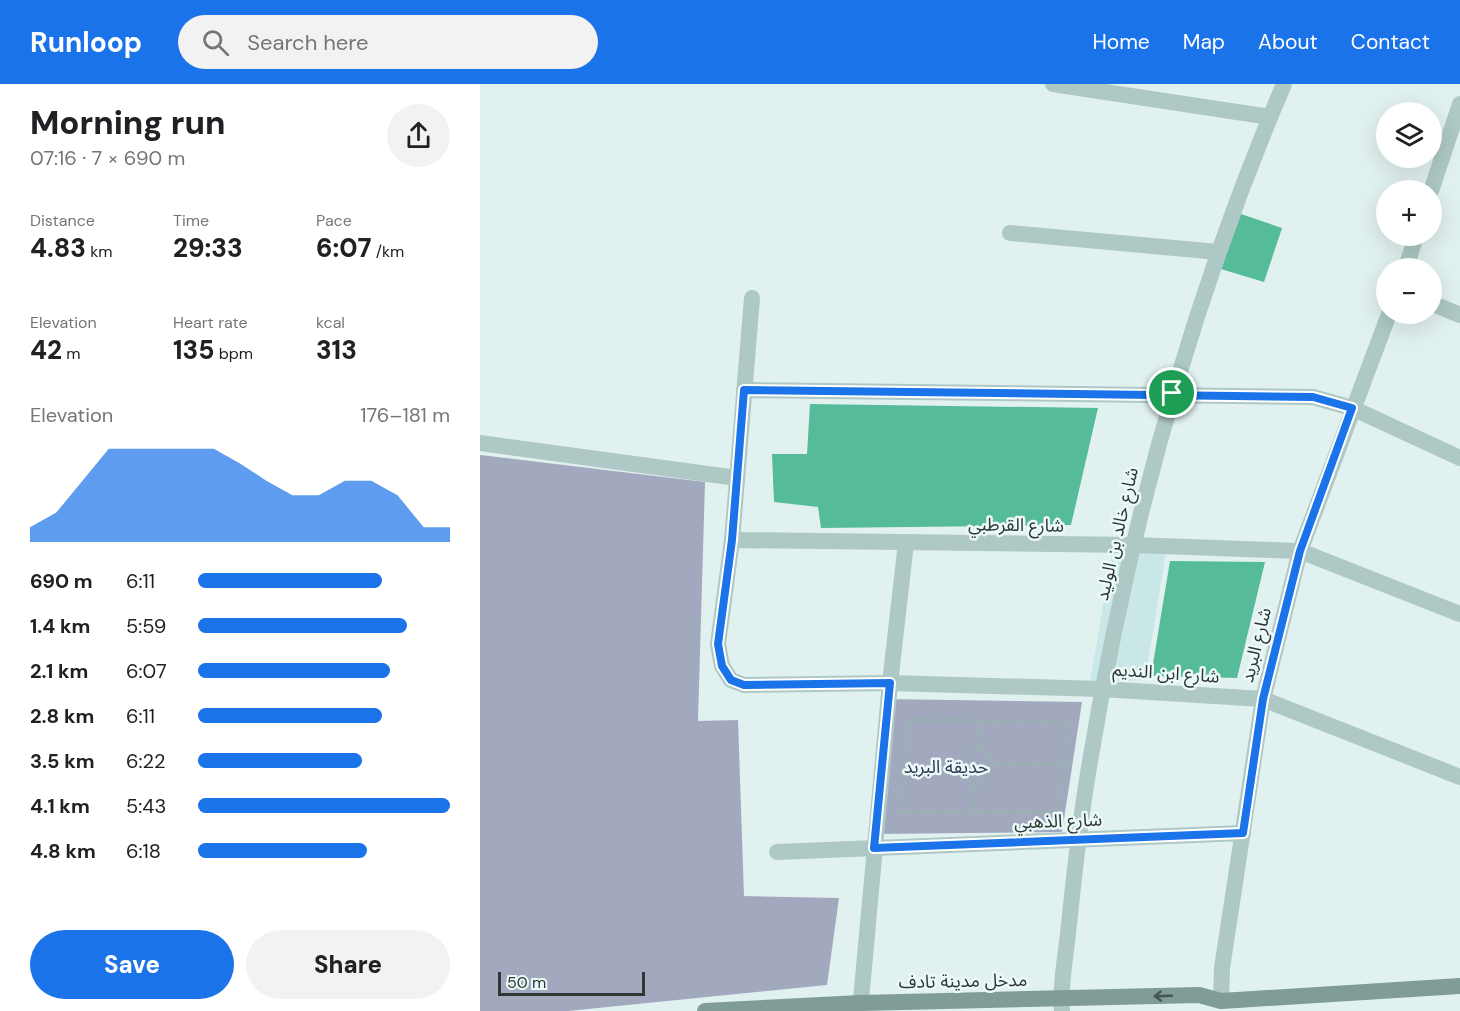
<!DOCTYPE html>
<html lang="en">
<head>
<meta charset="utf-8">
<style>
	body { margin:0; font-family:"DM Sans","Noto Sans Arabic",sans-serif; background:#f2f2f2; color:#202124; height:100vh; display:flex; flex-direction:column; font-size:22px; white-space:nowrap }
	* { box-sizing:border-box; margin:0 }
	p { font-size:20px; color:#757577 }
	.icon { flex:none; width:33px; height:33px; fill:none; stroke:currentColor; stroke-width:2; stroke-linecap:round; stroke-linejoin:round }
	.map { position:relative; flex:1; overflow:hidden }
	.panel { display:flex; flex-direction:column; background:#fff; width:480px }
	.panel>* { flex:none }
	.buttons { position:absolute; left:896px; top:18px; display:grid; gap:12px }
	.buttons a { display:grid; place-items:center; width:66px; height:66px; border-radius:50%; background:#fff; box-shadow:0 6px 24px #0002; font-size:30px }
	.scale { position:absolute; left:18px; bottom:15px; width:147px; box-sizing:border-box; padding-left:6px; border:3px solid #2b3834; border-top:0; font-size:16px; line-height:21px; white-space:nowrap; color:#2b3834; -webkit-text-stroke:4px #edf9f9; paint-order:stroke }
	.pin { position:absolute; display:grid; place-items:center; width:51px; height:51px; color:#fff; margin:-26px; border:3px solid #fff; border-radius:50%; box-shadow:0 2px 6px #0007 }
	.round { display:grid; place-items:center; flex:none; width:63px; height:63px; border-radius:32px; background:#f2f2f2 }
	.head { display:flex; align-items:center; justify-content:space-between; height:102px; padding:0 30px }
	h1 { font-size:33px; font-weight:800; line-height:45px }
	.metrics { display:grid; grid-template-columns:repeat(3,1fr); gap:9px; height:102px; padding:6px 30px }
	.metrics div { display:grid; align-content:center }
	.metrics b { font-size:26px; font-weight:800 }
	.metrics small { font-size:16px; font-weight:400 }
	.metrics p { font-size:16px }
	.chart { height:168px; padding:12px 30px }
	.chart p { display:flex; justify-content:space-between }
	.chart svg { width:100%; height:108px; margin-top:6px; fill:#1a73e8; opacity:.7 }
	.cta { display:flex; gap:12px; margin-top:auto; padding:12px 30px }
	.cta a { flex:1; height:69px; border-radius:36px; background:#1a73e8; color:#fff; font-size:24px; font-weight:800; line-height:69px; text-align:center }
	.cta a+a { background:#f2f2f2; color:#202124 }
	ul { padding:0 30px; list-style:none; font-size:20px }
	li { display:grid; grid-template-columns:96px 72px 1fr; align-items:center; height:45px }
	li i { height:15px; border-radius:8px; background:#1a73e8 }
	header { display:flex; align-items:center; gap:36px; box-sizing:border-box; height:84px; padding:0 30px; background:#1a73e8; color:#fff }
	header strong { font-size:28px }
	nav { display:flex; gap:33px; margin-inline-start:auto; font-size:21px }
	.search { width:420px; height:54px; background:#f2f2f2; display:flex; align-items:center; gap:15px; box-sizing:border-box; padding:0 21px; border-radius:33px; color:#757577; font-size:22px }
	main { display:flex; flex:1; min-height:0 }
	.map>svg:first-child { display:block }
	.green { fill:#a2a9bf }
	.plaza { fill:#c9e7e7 }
	.building { fill:#5b9 }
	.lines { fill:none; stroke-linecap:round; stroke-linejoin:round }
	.path { stroke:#98b4b0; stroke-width:4; stroke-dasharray:3 3; stroke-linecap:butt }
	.minor { stroke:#adc8c5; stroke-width:16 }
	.secondary { stroke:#7f9c96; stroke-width:16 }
	.oneway { stroke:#445651 }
	.route-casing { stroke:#fff; stroke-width:12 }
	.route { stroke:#1a73e8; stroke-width:8 }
	.labels { text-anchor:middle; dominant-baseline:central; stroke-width:5; stroke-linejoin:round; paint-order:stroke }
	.street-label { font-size:18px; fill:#2b3834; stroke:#edf9f9 }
	.park-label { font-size:18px; fill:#313854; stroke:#edf9f9 }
</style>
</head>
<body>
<header>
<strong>Runloop</strong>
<div class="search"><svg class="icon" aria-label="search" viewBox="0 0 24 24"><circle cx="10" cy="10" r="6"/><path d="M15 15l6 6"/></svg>Search here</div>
<nav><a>Home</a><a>Map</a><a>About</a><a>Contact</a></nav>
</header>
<main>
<section class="panel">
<div class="head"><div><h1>Morning run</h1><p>07:16 · 7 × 690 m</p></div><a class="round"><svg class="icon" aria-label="share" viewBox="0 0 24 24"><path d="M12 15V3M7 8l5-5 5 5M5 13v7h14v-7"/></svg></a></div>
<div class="metrics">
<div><p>Distance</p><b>4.83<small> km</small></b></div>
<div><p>Time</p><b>29:33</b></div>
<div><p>Pace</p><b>6:07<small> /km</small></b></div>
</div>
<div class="metrics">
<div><p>Elevation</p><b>42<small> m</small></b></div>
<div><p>Heart rate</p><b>135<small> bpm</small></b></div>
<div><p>kcal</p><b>313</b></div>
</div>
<div class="chart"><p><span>Elevation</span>176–181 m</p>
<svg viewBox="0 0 160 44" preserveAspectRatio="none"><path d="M0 44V38L10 32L20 19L30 6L40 6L50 6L60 6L70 6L80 12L90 19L100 25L110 25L120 19L130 19L140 25L150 38L160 38V44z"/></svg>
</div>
<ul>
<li><b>690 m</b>6:11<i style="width:73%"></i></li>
<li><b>1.4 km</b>5:59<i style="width:83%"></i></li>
<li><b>2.1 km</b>6:07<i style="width:76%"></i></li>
<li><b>2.8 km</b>6:11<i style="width:73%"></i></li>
<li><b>3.5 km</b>6:22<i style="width:65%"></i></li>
<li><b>4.1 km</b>5:43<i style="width:100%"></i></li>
<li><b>4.8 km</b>6:18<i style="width:67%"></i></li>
</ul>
<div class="cta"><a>Save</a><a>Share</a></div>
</section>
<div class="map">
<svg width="980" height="927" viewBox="0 0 980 927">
	<rect width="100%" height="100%" fill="#e1f1f0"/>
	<g class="green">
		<path d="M0,371L225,398L218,637L258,636L264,812L359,814L347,901L88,927H0Z"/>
		<path d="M404,615L602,618L582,748L396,750Z"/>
	</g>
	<path class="plaza" d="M633,464L686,468L665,596L610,598Z"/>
	<g class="building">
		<path d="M761,130L802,144L784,198L741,185Z"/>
		<path d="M330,320L618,324L591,441L341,444L338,423L294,418L292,370H327Z"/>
		<path d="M690,477L785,478L757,594L671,592Z"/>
	</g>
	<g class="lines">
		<g class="path">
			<path d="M428,636L588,638L577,728H420Z"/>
			<path d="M498,661L516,681"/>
			<path d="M481,682L498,661L501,637"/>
			<path d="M424,684L481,682L495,703L494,728"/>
			<path d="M495,703L516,681L593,680"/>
		</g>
		<g class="minor">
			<path d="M573,0L790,33"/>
			<path d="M951,107L980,20"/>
			<path d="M530,149L738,168"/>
			<path d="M926,184L936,152"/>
			<path d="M272,214L252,456L238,560L242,582L251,596L264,601L410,599L621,605L783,615L980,693"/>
			<path d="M951,219L980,231"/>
			<path d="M264,306L833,313L872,324L980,374"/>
			<path d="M0,359L257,394"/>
			<path d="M252,456L653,461L820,467L980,530"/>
			<path d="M297,768L763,749"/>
			<path d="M741,917L742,884L783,615L820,467L909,230"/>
			<path d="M380,927L410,599L426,459"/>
			<path d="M582,927C580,902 585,876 588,850C593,801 598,752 606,702C644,461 708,225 804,0"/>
		</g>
		<path class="secondary" d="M225,927L380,919L719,911L741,917L980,902"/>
	</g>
	<defs><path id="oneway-shaft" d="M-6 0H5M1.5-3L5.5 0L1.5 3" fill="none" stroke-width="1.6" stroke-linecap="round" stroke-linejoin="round" transform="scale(1.5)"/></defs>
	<use class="oneway" href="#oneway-shaft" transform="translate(683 912) rotate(178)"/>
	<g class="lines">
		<defs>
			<path id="route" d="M264,306L833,313L872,324L820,467L783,615L763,749L394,764L410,599L264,601L251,596L242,582L238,560L252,456Z"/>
		</defs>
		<use href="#route" class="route-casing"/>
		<use href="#route" class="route"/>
	</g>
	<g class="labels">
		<g class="street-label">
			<text transform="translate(536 441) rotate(1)">شارع القرطبي</text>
			<text transform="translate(637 450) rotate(-77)">شارع خالد بن الوليد</text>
			<text transform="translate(776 561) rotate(-76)">شارع البريد</text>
			<text transform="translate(686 589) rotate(4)">شارع ابن النديم</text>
			<text transform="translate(578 737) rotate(-2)">شارع الذهبي</text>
			<text transform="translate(483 897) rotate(-1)">مدخل مدينة تادف</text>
		</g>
		<g class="park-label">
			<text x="466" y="683">حديقة البريد</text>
		</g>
	</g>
</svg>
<div class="buttons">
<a><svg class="icon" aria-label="layers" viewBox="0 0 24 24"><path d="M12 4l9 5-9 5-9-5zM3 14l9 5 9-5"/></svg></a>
<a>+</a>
<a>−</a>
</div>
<div class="scale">50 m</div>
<div class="pin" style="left:692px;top:309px;background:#1e9e55"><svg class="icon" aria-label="arrive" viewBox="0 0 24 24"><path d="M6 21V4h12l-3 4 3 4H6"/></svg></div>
</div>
</main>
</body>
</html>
